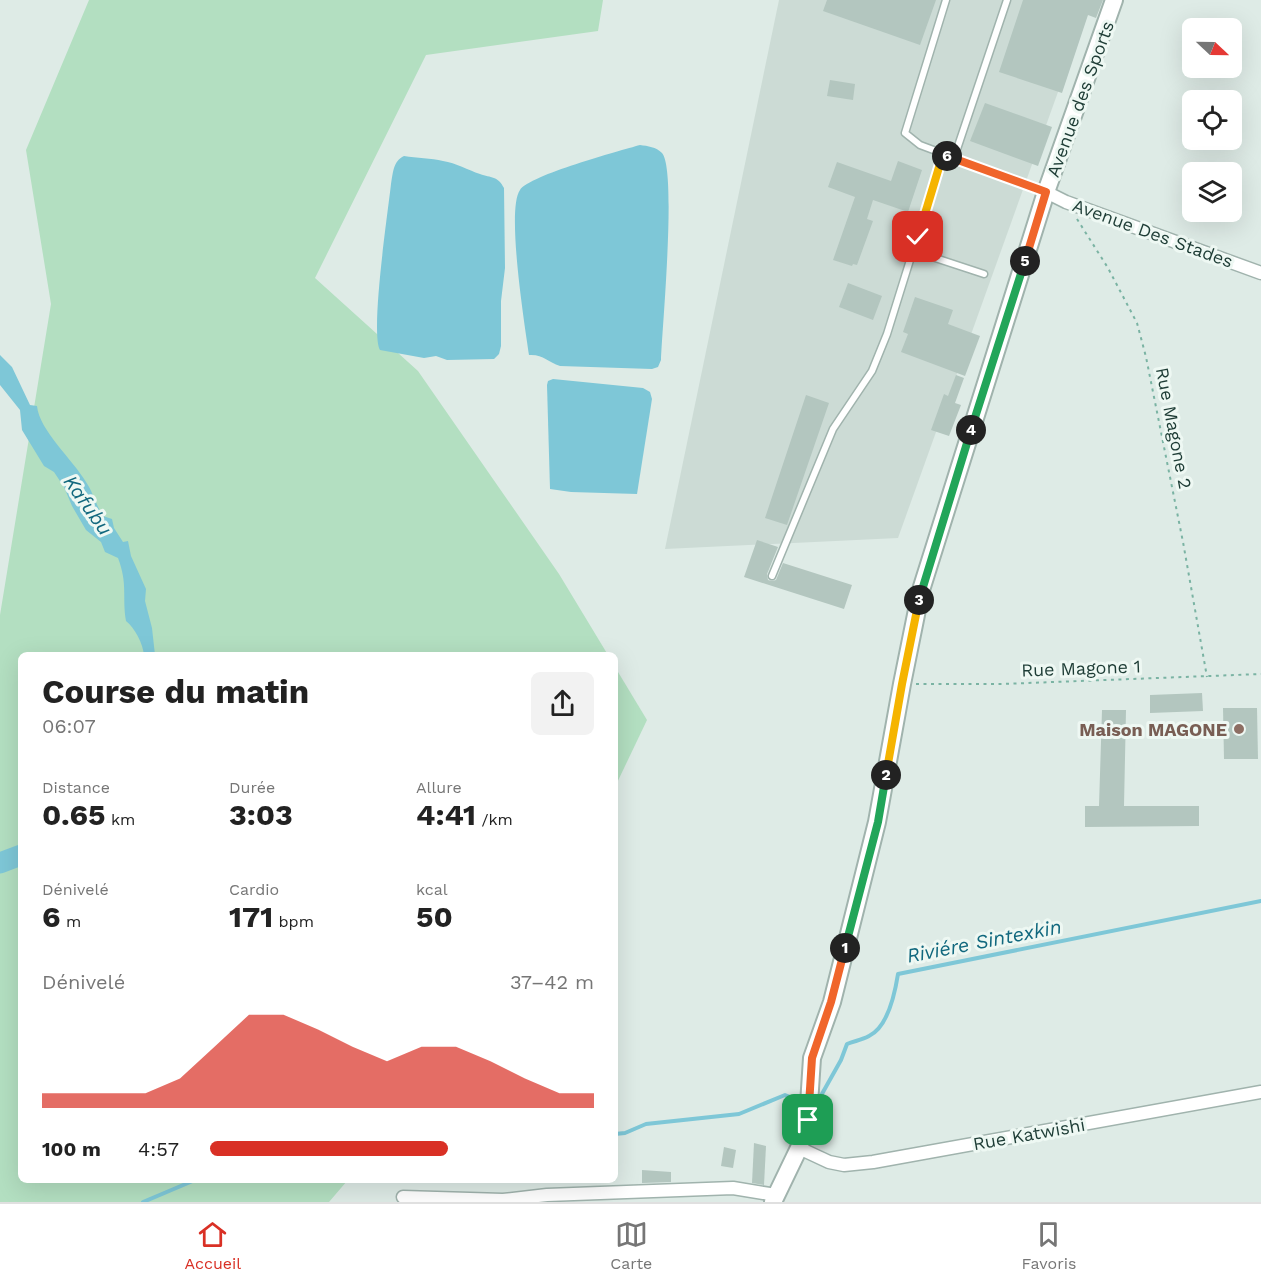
<!DOCTYPE html>
<html lang="fr">
<head>
<meta charset="utf-8">
<style>
	body { margin:0; font-family:"Work Sans",sans-serif; background:#f2f2f2; color:#222; height:100vh; display:flex; flex-direction:column; font-size:22px; white-space:nowrap }
	* { box-sizing:border-box; margin:0 }
	p { font-size:20px; color:#767676 }
	.icon { flex:none; width:33px; height:33px; fill:none; stroke:currentColor; stroke-width:2; stroke-linecap:round; stroke-linejoin:round }
	.map { position:relative; flex:1; overflow:hidden }
	.sheet { position:absolute; left:18px; top:652px; width:600px; height:531px; display:flex; flex-direction:column; background:#fff; border-radius:9px; box-shadow:0 6px 24px #0002 }
	.sheet>* { flex:none }
	.needle { width:39px; rotate:112deg }
	.buttons { position:absolute; left:1182px; top:18px; display:grid; gap:12px }
	.buttons a { display:grid; place-items:center; width:60px; height:60px; border-radius:9px; background:#fff; box-shadow:0 6px 24px #0002; font-size:30px }
	.pin { position:absolute; display:grid; place-items:center; width:51px; height:51px; color:#fff; margin:-26px; border-radius:12px; box-shadow:0 3px 9px #0006 }
	.km { position:absolute; width:30px; height:30px; margin:-15px; border-radius:50%; background:#222; color:#fff; font-size:16px; line-height:30px; text-align:center }
	.round { display:grid; place-items:center; flex:none; width:63px; height:63px; border-radius:9px; background:#f2f2f2 }
	.overview { display:flex; align-items:center; justify-content:space-between; height:102px; padding:0 24px }
	h1 { font-size:33px; font-weight:700; line-height:45px }
	.metrics { display:grid; grid-template-columns:repeat(3,1fr); gap:9px; height:102px; padding:6px 24px }
	.metrics div { display:grid; align-content:center }
	.metrics b { font-size:30px; font-weight:700 }
	.metrics small { font-size:16px; font-weight:400 }
	.metrics p { font-size:16px }
	.chart { height:168px; padding:12px 24px }
	.chart p { display:flex; justify-content:space-between }
	.chart svg { width:100%; height:108px; margin-top:6px; fill:#d93025; opacity:.7 }
	ul { padding:0 24px; list-style:none; font-size:20px }
	li { display:grid; grid-template-columns:96px 72px 1fr; align-items:center; height:45px }
	li i { height:15px; border-radius:8px; background:#d93025 }
	.dock { display:flex; justify-content:space-around; align-items:center; height:84px; border-top:2px solid #e0e0e0; background:#fff; font-size:16px; color:#767676 }
	.dock a { display:grid; justify-items:center; gap:3px }
	.dock .on { color:#d93025 }
	.map>svg:first-child { display:block }
	.built { fill:#ccdbd5 }
	.green { fill:#b3dfc1 }
	.water { fill:#7ec7d7 }
	.lines { fill:none; stroke-linecap:round; stroke-linejoin:round }
	.stream { stroke:#7ec7d7; stroke-width:4 }
	.river { stroke:#7ec7d7; stroke-width:21 }
	.building { fill:#b3c6bf }
	.service-casing { stroke:#a0b3ad; stroke-width:9 }
	.minor-casing { stroke:#a0b3ad; stroke-width:15 }
	.tertiary-casing { stroke:#a0b3ad; stroke-width:20 }
	.path { stroke:#7ab3a3; stroke-width:2; stroke-dasharray:3 4.5; stroke-linecap:butt }
	.service { stroke:#fff; stroke-width:6 }
	.minor { stroke:#fff; stroke-width:12 }
	.tertiary { stroke:#fff; stroke-width:16 }
	.split-1-casing { stroke:#fff; stroke-width:12 }
	.split-2-casing { stroke:#fff; stroke-width:12 }
	.split-3-casing { stroke:#fff; stroke-width:12 }
	.split-4-casing { stroke:#fff; stroke-width:12 }
	.split-5-casing { stroke:#fff; stroke-width:12 }
	.split-6-casing { stroke:#fff; stroke-width:12 }
	.split-7-casing { stroke:#fff; stroke-width:12 }
	.split-1 { stroke:#f0652b; stroke-width:8 }
	.split-2 { stroke:#22a559; stroke-width:8 }
	.split-3 { stroke:#f5b400; stroke-width:8 }
	.split-4 { stroke:#22a559; stroke-width:8 }
	.split-5 { stroke:#22a559; stroke-width:8 }
	.split-6 { stroke:#f0652b; stroke-width:8 }
	.split-7 { stroke:#f5b400; stroke-width:8 }
	.education-dot { fill:#8d6e63; stroke:#eef8f3; stroke-width:2 }
	.labels { text-anchor:middle; dominant-baseline:central; stroke-width:6; stroke-linejoin:round; paint-order:stroke }
	.street-label { font-size:18px; fill:#1d3c35; stroke:#eef8f3 }
	.education-label { font-size:18px; font-weight:bold; fill:#785e54; stroke:#eef8f3; text-anchor:end }
	.water-label { font-size:20px; font-style:italic; fill:#11687e; stroke:#eef8f3 }
</style>
</head>
<body>
<div class="map">
<svg width="1261" height="1202" viewBox="0 0 1261 1202">
	<rect width="100%" height="100%" fill="#deebe6"/>
	<path class="built" d="M779,0H1091L898,538L665,549Z"/>
	<g class="green">
		<path d="M89,0H603L598,31L426,55L315,278L418,371L559,574L608,655L21,656V1180L347,1181L329,1202H0V615L51,304L26,150Z"/>
		<path d="M615,667L647,720L615,787Z"/>
	</g>
	<g class="water">
		<path d="M640,145C648,146 656,147 662,153C677,170 662,329 661,360L658,367L652,369L560,366C548,362 543,354 529,355C525,327 506,209 520,190C530,175 619,151 640,145Z"/>
		<path d="M404,156C417,158 431,158 443,161C456,163 468,170 480,174C491,178 498,176 504,188L505,268L501,301V346L499,354L494,359L447,360L436,356L424,358L380,350C370,332 388,212 391,184C393,173 393,161 404,156Z"/>
		<path d="M0,355L12,367L30,405L37,406C39,430 73,460 86,482C93,492 96,505 103,516L112,519L114,528L123,542L128,541L131,556L146,589L145,601L152,628L155,655H144C143,644 135,628 126,621C122,597 128,584 118,558L105,552L101,542L86,530L72,506L64,487L54,472L44,466L22,430L20,410L0,385Z"/>
		<path d="M553,379L643,388L650,392L652,399L637,494L571,492L550,489L547,385L548,381Z"/>
	</g>
	<g class="lines">
		<g class="stream">
			<path d="M814,1101H818L841,1060L847,1044C854,1041 862,1040 869,1036C888,1027 895,993 898,974L1261,901"/>
			<path d="M615,1134L625,1133L646,1124L739,1114L785,1095L803,1102"/>
			<path d="M143,1202L195,1180"/>
		</g>
		<path class="river" d="M0,863L21,855"/>
	</g>
	<g class="building">
		<path d="M827,0H936L920,45L823,11Z"/>
		<path d="M1023,0H1103L1096,18L1088,15L1062,93L999,72Z"/>
		<path d="M830,80L855,84L853,100L827,96Z"/>
		<path d="M985,103L1052,127L1038,166L970,141Z"/>
		<path d="M898,161L922,170L908,212L873,200L867,219L873,221L857,265L853,264L852,266L833,260L855,197L828,187L837,162L891,181Z"/>
		<path d="M848,283L882,296L873,320L839,307Z"/>
		<path d="M915,297L953,310L948,324L980,336L965,376L901,352L908,334L903,332Z"/>
		<path d="M956,375L964,378L955,403L961,405L949,436L931,430L944,394L948,396Z"/>
		<path d="M806,395L829,403L787,525L765,518Z"/>
		<path d="M757,540L778,547L767,574L768,580L772,581L776,580L783,563L852,585L844,609L744,577Z"/>
		<path d="M1202,693L1203,711L1150,713V695Z"/>
		<path d="M1223,708H1257L1258,759H1224Z"/>
		<path d="M1102,710H1126L1124,806H1199V826L1085,827V806H1099Z"/>
		<path d="M754,1143L766,1146L764,1185L752,1183Z"/>
		<path d="M724,1147L736,1150L733,1168L721,1166Z"/>
		<path d="M642,1170L671,1172V1182L642,1183Z"/>
	</g>
	<g class="lines">
		<defs>
			<g id="service">
				<path d="M946,0L905,133L920,145L1043,191"/>
				<path d="M954,158L1007,0"/>
				<path d="M914,251L984,274"/>
				<path d="M772,576L833,429L872,371L887,334L943,154"/>
			</g>
			<g id="minor">
				<path d="M1046,192L1066,202L1261,273"/>
				<path d="M799,1148L829,1162L844,1165L873,1162L1261,1092"/>
				<path d="M403,1197L503,1200L547,1195L733,1188L776,1195"/>
			</g>
			<path id="tertiary" d="M773,1202L799,1148L808,1120L812,1058L832,1002L877,822L902,684L921,590L1046,192L1114,0"/>
		</defs>
		<use href="#service" class="service-casing"/>
		<use href="#minor" class="minor-casing"/>
		<use href="#tertiary" class="tertiary-casing"/>
		<g class="path">
			<path d="M1077,219L1108,268L1137,323L1146,357L1183,542L1207,677"/>
			<path d="M916,684H1002L1261,674"/>
		</g>
		<use href="#service" class="service"/>
		<use href="#minor" class="minor"/>
		<use href="#tertiary" class="tertiary"/>
	</g>
	<g class="lines">
		<defs>
			<path id="split-1" d="M808,1120L812,1058L831,1002L845,948"/>
			<path id="split-2" d="M845,948L878,822L886,775"/>
			<path id="split-3" d="M886,775L902,684L919,600"/>
			<path id="split-4" d="M919,600L971,430"/>
			<path id="split-5" d="M971,430L1025,261"/>
			<path id="split-6" d="M947,156L1046,192L1025,261"/>
			<path id="split-7" d="M918,237L943,154L947,156"/>
		</defs>
		<use href="#split-1" class="split-1-casing"/>
		<use href="#split-2" class="split-2-casing"/>
		<use href="#split-3" class="split-3-casing"/>
		<use href="#split-4" class="split-4-casing"/>
		<use href="#split-5" class="split-5-casing"/>
		<use href="#split-6" class="split-6-casing"/>
		<use href="#split-7" class="split-7-casing"/>
		<use href="#split-1" class="split-1"/>
		<use href="#split-2" class="split-2"/>
		<use href="#split-3" class="split-3"/>
		<use href="#split-4" class="split-4"/>
		<use href="#split-5" class="split-5"/>
		<use href="#split-6" class="split-6"/>
		<use href="#split-7" class="split-7"/>
	</g>
	<circle class="education-dot" cx="1239" cy="729" r="6"/>
	<g class="labels">
		<g class="street-label">
			<text transform="translate(1080 99) rotate(-70)">Avenue des Sports</text>
			<text transform="translate(1153 233) rotate(20)">Avenue Des Stades</text>
			<text transform="translate(1174 428) rotate(79)">Rue Magone 2</text>
			<text transform="translate(1081 668) rotate(-2)">Rue Magone 1</text>
			<text transform="translate(1029 1134) rotate(-10)">Rue Katwishi</text>
		</g>
		<g class="education-label">
			<text x="1227" y="729">Maison MAGONE</text>
		</g>
		<g class="water-label">
			<text transform="translate(88 505) rotate(55)">Kafubu</text>
			<text transform="translate(984 941) rotate(-11)">Riviére Sintexkin</text>
		</g>
	</g>
</svg>
<div class="buttons">
<a><svg class="needle" viewBox="-14 -14 28 28"><path d="M0-13l5 13h-10z" fill="#e53935"/><path d="M0 13l5-13h-10z" fill="#767676"/></svg></a>
<a><svg class="icon" aria-label="locate" viewBox="0 0 24 24"><circle cx="12" cy="12" r="6"/><path d="M12 2v4M12 18v4M2 12h4M18 12h4"/></svg></a>
<a><svg class="icon" aria-label="layers" viewBox="0 0 24 24"><path d="M12 4l9 5-9 5-9-5zM3 14l9 5 9-5"/></svg></a>
</div>
<div class="pin" style="left:808px;top:1120px;background:#1e9e55"><svg class="icon" aria-label="arrive" viewBox="0 0 24 24"><path d="M6 21V4h12l-3 4 3 4H6"/></svg></div>
<div class="pin" style="left:918px;top:237px;background:#d93025"><svg class="icon" aria-label="check" viewBox="0 0 24 24"><path d="M5 12l5 5 9-10"/></svg></div>
<b class="km" style="left:845px;top:948px">1</b>
<b class="km" style="left:886px;top:775px">2</b>
<b class="km" style="left:919px;top:600px">3</b>
<b class="km" style="left:971px;top:430px">4</b>
<b class="km" style="left:1025px;top:261px">5</b>
<b class="km" style="left:947px;top:156px">6</b>
<section class="sheet">
<div class="overview"><div><h1>Course du matin</h1><p>06:07</p></div><a class="round"><svg class="icon" aria-label="share" viewBox="0 0 24 24"><path d="M12 15V3M7 8l5-5 5 5M5 13v7h14v-7"/></svg></a></div>
<div class="metrics">
<div><p>Distance</p><b>0.65<small> km</small></b></div>
<div><p>Durée</p><b>3:03</b></div>
<div><p>Allure</p><b>4:41<small> /km</small></b></div>
</div>
<div class="metrics">
<div><p>Dénivelé</p><b>6<small> m</small></b></div>
<div><p>Cardio</p><b>171<small> bpm</small></b></div>
<div><p>kcal</p><b>50</b></div>
</div>
<div class="chart"><p><span>Dénivelé</span>37–42 m</p>
<svg viewBox="0 0 160 44" preserveAspectRatio="none"><path d="M0 44V38L10 38L20 38L30 38L40 32L50 19L60 6L70 6L80 12L90 19L100 25L110 19L120 19L130 25L140 32L150 38L160 38V44z"/></svg>
</div>
<ul>
<li><b>100 m</b>4:57<i style="width:62%"></i></li>
</ul>
</section>
</div>
<nav class="dock">
<a class="on"><svg class="icon" aria-label="home" viewBox="0 0 24 24"><path d="M3 11l9-7 9 7M6 9v11h12V9"/></svg>Accueil</a>
<a><svg class="icon" aria-label="map" viewBox="0 0 24 24"><path d="M3 6l6-2 6 2 6-2v14l-6 2-6-2-6 2zM9 4v14M15 6v14"/></svg>Carte</a>
<a><svg class="icon" aria-label="saved" viewBox="0 0 24 24"><path d="M7 4h10v16l-5-4-5 4z"/></svg>Favoris</a>
</nav>
</body>
</html>
